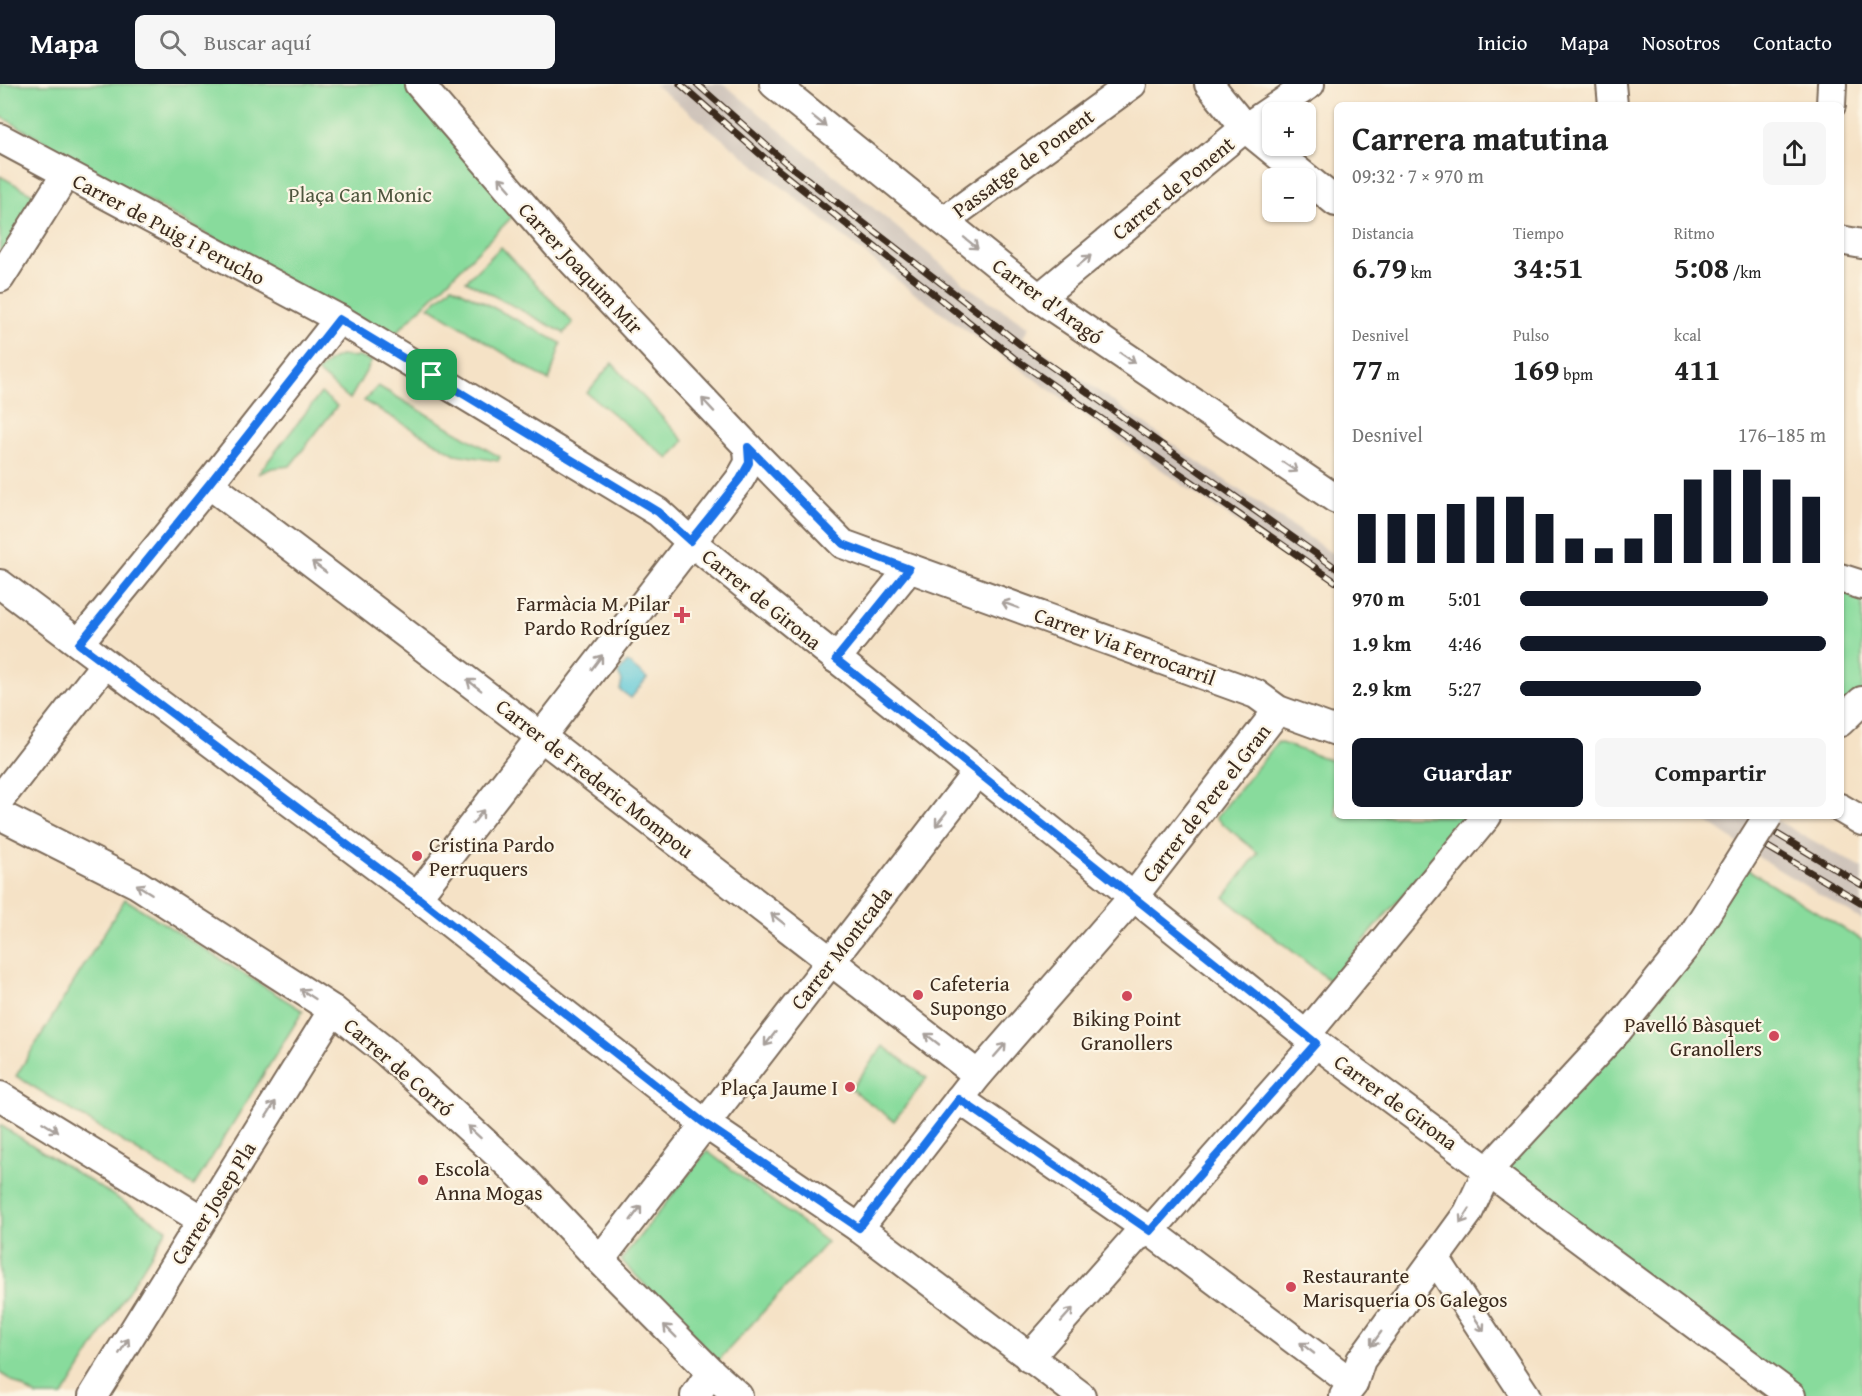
<!DOCTYPE html>
<html lang="es">
<head>
<meta charset="utf-8">
<style>
	body { margin:0; font-family:"Gentium Book Plus",serif; background:#f6f6f6; color:#222; height:100vh; display:flex; flex-direction:column; font-size:22px; white-space:nowrap }
	* { box-sizing:border-box; margin:0 }
	p { font-size:20px; color:#767676 }
	.icon { flex:none; width:33px; height:33px; fill:none; stroke:currentColor; stroke-width:2; stroke-linecap:round; stroke-linejoin:round }
	.map { position:relative; flex:1; overflow:hidden }
	.panel { position:absolute; left:1334px; top:18px; width:510px; height:717px; display:flex; flex-direction:column; background:#fff; border-radius:9px; box-shadow:0 2px 4px #0004 }
	.panel>* { flex:none }
	.buttons { position:absolute; left:1262px; top:18px; display:grid; gap:12px }
	.buttons a { display:grid; place-items:center; width:54px; height:54px; border-radius:9px; background:#fff; box-shadow:0 2px 4px #0004; font-size:30px }
	.pin { position:absolute; display:grid; place-items:center; width:51px; height:51px; color:#fff; margin:-26px; border-radius:12px; box-shadow:0 3px 9px #0006 }
	.round { display:grid; place-items:center; flex:none; width:63px; height:63px; border-radius:9px; background:#f6f6f6 }
	.head { display:flex; align-items:center; justify-content:space-between; height:102px; padding:0 18px }
	h1 { font-size:33px; font-weight:700; line-height:45px }
	.figures { display:grid; grid-template-columns:repeat(3,1fr); gap:9px; height:102px; padding:6px 18px }
	.figures div { display:grid; align-content:center }
	.figures b { font-size:30px; font-weight:700 }
	.figures small { font-size:16px; font-weight:400 }
	.figures p { font-size:16px }
	.chart { height:168px; padding:12px 18px }
	.chart p { display:flex; justify-content:space-between }
	.chart svg { width:100%; height:108px; margin-top:6px; stroke:#111827; stroke-width:6 }
	.primary-button { display:flex; gap:12px; margin-top:auto; padding:12px 18px }
	.primary-button a { flex:1; height:69px; border-radius:9px; background:#111827; color:#fff; font-size:24px; font-weight:700; line-height:69px; text-align:center }
	.primary-button a+a { background:#f6f6f6; color:#222 }
	ul { padding:0 18px; list-style:none; font-size:20px }
	li { display:grid; grid-template-columns:96px 72px 1fr; align-items:center; height:45px }
	li i { height:15px; border-radius:8px; background:#111827 }
	header { display:flex; align-items:center; gap:36px; box-sizing:border-box; height:84px; padding:0 30px; background:#111827; color:#fff }
	header strong { font-size:28px }
	nav { display:flex; gap:33px; margin-inline-start:auto; font-size:21px }
	.search { width:420px; height:54px; background:#f6f6f6; display:flex; align-items:center; gap:15px; box-sizing:border-box; padding:0 21px; border-radius:9px; color:#767676; font-size:22px }
	.map>svg:first-child { display:block }
	.industrial { fill:#cdc2b9 }
	.green { fill:#88db9c; stroke:#62825d; stroke-width:1.5 }
	.water { fill:#5dc8d7; stroke:#4c797a; stroke-width:1.5 }
	.lines { fill:none; stroke-linecap:round; stroke-linejoin:round }
	.minor-casing { stroke:#7c6a59; stroke-width:32 }
	.minor { stroke:#fff; stroke-width:28 }
	.rail-casing { stroke:#3b2a1e; stroke-width:7 }
	.rail { stroke:#fcf5e5; stroke-width:4.5; stroke-dasharray:14; stroke-linecap:butt }
	.minor-bridge-casing { stroke:#7c6a59; stroke-width:32; stroke-linecap:butt }
	.minor-bridge { stroke:#fff; stroke-width:28 }
	.oneway { stroke:#a79f9a }
	.route-casing { stroke:#fff; stroke-width:12 }
	.route { stroke:#1a73e8; stroke-width:8 }
	.poi-dot { fill:#d1495b; stroke:#fcf5e5; stroke-width:2 }
	.labels { text-anchor:middle; dominant-baseline:central; stroke-width:4.5; stroke-linejoin:round; paint-order:stroke }
	.street-label { font-size:21px; fill:#3b2a1e; stroke:#fcf5e5 }
	.park-label { font-size:21px; fill:#4e563e; stroke:#fcf5e5 }
	.poi-label { font-size:21px; fill:#3b2a1e; stroke:#fcf5e5; text-anchor:start }
</style>
</head>
<body>
<header>
<strong>Mapa</strong>
<div class="search"><svg class="icon" aria-label="search" viewBox="0 0 24 24"><circle cx="10" cy="10" r="6"/><path d="M15 15l6 6"/></svg>Buscar aquí</div>
<nav><a>Inicio</a><a>Mapa</a><a>Nosotros</a><a>Contacto</a></nav>
</header>
<div class="map">
<svg width="1862" height="1312" viewBox="0 0 1862 1312">
	<rect width="100%" height="100%" fill="#fcf5e5"/>
	<filter id="ink" filterUnits="userSpaceOnUse"><feTurbulence type="fractalNoise" baseFrequency=".0167" numOctaves="2"/><feDisplacementMap in="SourceGraphic" scale="12" xChannelSelector="R" yChannelSelector="G"/><feConvolveMatrix kernelMatrix="1 2 1 2 8 2 1 2 1" color-interpolation-filters="sRGB"/></filter>
	<filter id="wash" filterUnits="userSpaceOnUse"><feTurbulence type="fractalNoise" baseFrequency=".008" numOctaves="4" result="noise"/><feDisplacementMap in="SourceGraphic" scale="24" xChannelSelector="R" yChannelSelector="G"/><feGaussianBlur stdDeviation="1.35" result="paint"/><feColorMatrix in="noise" values="0 0 0 0 0 0 0 0 0 0 0 0 0 0 0 0 0 1.4 0 .05"/><feComposite in="paint" operator="in"/></filter>
	<g filter="url(#wash)">
		<rect width="100%" height="100%" fill="#f5e2c6"/>
		<g class="industrial">
			<path d="M654,0H724L970,204L1029,243L1023,253L1182,367L1336,472V504L1190,406L911,207Z"/>
			<path d="M1698,732H1769L1862,784V836L1766,778Z"/>
		</g>
		<g class="green">
			<path d="M0,0H412L516,129L390,255L0,32Z"/>
			<path d="M0,92L38,113L0,174Z"/>
			<path d="M501,163L573,239L564,249L466,197Z"/>
			<path d="M452,202L561,259L549,297L429,223Z"/>
			<path d="M340,272L359,273L372,277L350,315L317,288L331,276Z"/>
			<path d="M612,279L684,357L669,375L587,309Z"/>
			<path d="M378,302L500,373L498,377L455,370L364,317Z"/>
			<path d="M321,309L337,322L290,382L272,384L258,390Z"/>
			<path d="M1840,506L1862,513V613L1841,630Z"/>
			<path d="M1278,658L1336,678V732H1469L1330,897L1224,813L1258,769L1216,734Z"/>
			<path d="M1739,780L1862,856V1312H1791L1488,1086Z"/>
			<path d="M125,815L303,927L194,1102L16,992Z"/>
			<path d="M883,962L927,994L894,1037L851,1005Z"/>
			<path d="M0,1041L167,1145L63,1312H36L0,1289Z"/>
			<path d="M707,1067L827,1158L718,1277L621,1176Z"/>
		</g>
		<path class="water" d="M627,578L647,594L631,614L620,606L622,597L618,589Z"/>
	</g>
	<g filter="url(#ink)">
		<g class="lines">
			<defs>
				<g id="minor">
					<path d="M419,0L558,162L748,363L843,460L1256,610L1278,626L1336,647"/>
					<path d="M774,0L1039,214L1336,415"/>
					<path d="M1209,0L1245,44L1336,118"/>
					<path d="M1611,0L1613,21"/>
					<path d="M1831,21L1832,0"/>
					<path d="M0,54L339,235L658,428L690,457L1316,959L1791,1312"/>
					<path d="M944,137L1132,0"/>
					<path d="M1840,156L1862,160"/>
					<path d="M0,194L66,90"/>
					<path d="M1039,214L1245,44L1310,0"/>
					<path d="M209,400L540,652L978,991"/>
					<path d="M1840,494L1862,501"/>
					<path d="M0,500L417,813L704,1039L859,1144L1081,1312"/>
					<path d="M79,559L209,400L339,235"/>
					<path d="M836,575L909,485"/>
					<path d="M1840,638L1862,617"/>
					<path d="M0,715L105,580"/>
					<path d="M1840,724L1862,737"/>
					<path d="M0,731L137,800L333,926L385,967L520,1091L600,1176L711,1288L738,1312"/>
					<path d="M417,813L740,395L749,379L748,363"/>
					<path d="M1306,951L1487,732"/>
					<path d="M0,1012L202,1136"/>
					<path d="M959,1015L1150,1147L1353,1300"/>
					<path d="M859,1144L978,991L1134,812L1278,626"/>
					<path d="M1435,1174L1526,1312"/>
					<path d="M600,1176L977,688"/>
					<path d="M1029,1274L1136,1153L1150,1147L1316,959"/>
					<path d="M93,1312L333,926"/>
					<path d="M695,1312L711,1288"/>
					<path d="M1344,1312L1353,1300L1361,1276L1468,1129L1488,1086L1618,946"/>
				</g>
			</defs>
			<use href="#minor" class="minor-casing"/>
			<use href="#minor" class="minor"/>
			<defs>
				<g id="rail">
					<path d="M680,0L776,84L1014,274L1336,498"/>
					<path d="M697,0L785,78L1021,261L1336,484"/>
					<path d="M1777,750L1862,801"/>
					<path d="M1768,763L1862,819"/>
				</g>
			</defs>
			<use href="#rail" class="rail-casing"/>
			<use href="#rail" class="rail"/>
			<defs>
				<path id="minor-bridge" d="M1618,946L1685,863L1768,732"/>
			</defs>
			<use href="#minor-bridge" class="minor-bridge-casing"/>
			<use href="#minor-bridge" class="minor-bridge"/>
		</g>
		<defs><path id="oneway-shaft" d="M-6 0H5M1.5-3L5.5 0L1.5 3" fill="none" stroke-width="1.6" stroke-linecap="round" stroke-linejoin="round" transform="scale(1.5)"/></defs>
		<g class="oneway">
			<use href="#oneway-shaft" transform="translate(819 37) rotate(39)"/>
			<use href="#oneway-shaft" transform="translate(505 100) rotate(-131)"/>
			<use href="#oneway-shaft" transform="translate(971 159) rotate(39)"/>
			<use href="#oneway-shaft" transform="translate(1084 177) rotate(-39)"/>
			<use href="#oneway-shaft" transform="translate(1128 274) rotate(34)"/>
			<use href="#oneway-shaft" transform="translate(708 321) rotate(-133)"/>
			<use href="#oneway-shaft" transform="translate(1290 383) rotate(34)"/>
			<use href="#oneway-shaft" transform="translate(319 483) rotate(-143)"/>
			<use href="#oneway-shaft" transform="translate(1010 521) rotate(-160)"/>
			<use href="#oneway-shaft" transform="translate(597 578) rotate(-53)"/>
			<use href="#oneway-shaft" transform="translate(474 601) rotate(-143)"/>
			<use href="#oneway-shaft" transform="translate(478 733) rotate(-52)"/>
			<use href="#oneway-shaft" transform="translate(941 735) rotate(128)"/>
			<use href="#oneway-shaft" transform="translate(144 805) rotate(-148)"/>
			<use href="#oneway-shaft" transform="translate(778 835) rotate(-142)"/>
			<use href="#oneway-shaft" transform="translate(308 910) rotate(-147)"/>
			<use href="#oneway-shaft" transform="translate(770 955) rotate(128)"/>
			<use href="#oneway-shaft" transform="translate(932 955) rotate(-142)"/>
			<use href="#oneway-shaft" transform="translate(1000 966) rotate(-49)"/>
			<use href="#oneway-shaft" transform="translate(271 1025) rotate(-58)"/>
			<use href="#oneway-shaft" transform="translate(50 1043) rotate(32)"/>
			<use href="#oneway-shaft" transform="translate(474 1048) rotate(-138)"/>
			<use href="#oneway-shaft" transform="translate(636 1129) rotate(-53)"/>
			<use href="#oneway-shaft" transform="translate(1465 1132) rotate(123)"/>
			<use href="#oneway-shaft" transform="translate(1067 1231) rotate(-48)"/>
			<use href="#oneway-shaft" transform="translate(1479 1240) rotate(56)"/>
			<use href="#oneway-shaft" transform="translate(670 1247) rotate(-135)"/>
			<use href="#oneway-shaft" transform="translate(1376 1255) rotate(126)"/>
			<use href="#oneway-shaft" transform="translate(124 1262) rotate(-58)"/>
			<use href="#oneway-shaft" transform="translate(1307 1264) rotate(-142)"/>
		</g>
	</g>
	<g class="lines" filter="url(#ink)">
		<defs>
			<path id="route" d="M339,235L658,428L690,457L740,395L749,379L748,363L843,460L909,485L836,575L1316,959L1150,1147L959,1015L859,1144L704,1039L417,813L79,560L209,400Z"/>
		</defs>
		<use href="#route" class="route-casing"/>
		<use href="#route" class="route"/>
	</g>
	<g class="poi-dot">
		<path d="M679 522h6v6h6v6h-6v6h-6v-6h-6v-6h6z"/>
		<circle cx="417" cy="772" r="6"/>
		<circle cx="918" cy="911" r="6"/>
		<circle cx="1127" cy="912" r="6"/>
		<circle cx="1774" cy="952" r="6"/>
		<circle cx="850" cy="1003" r="6"/>
		<circle cx="423" cy="1096" r="6"/>
		<circle cx="1291" cy="1203" r="6"/>
	</g>
	<g class="labels">
		<g class="street-label">
			<text transform="translate(1023 79) rotate(-36)">Passatge de Ponent</text>
			<text transform="translate(1173 104) rotate(-39)">Carrer de Ponent</text>
			<text transform="translate(169 145) rotate(28)">Carrer de Puig i Perucho</text>
			<text transform="translate(581 184) rotate(47)">Carrer Joaquim Mir</text>
			<text transform="translate(1048 217) rotate(36)">Carrer d'Aragó</text>
			<text transform="translate(762 515) rotate(39)">Carrer de Girona</text>
			<text transform="translate(1125 562) rotate(20)">Carrer Via Ferrocarril</text>
			<text transform="translate(595 694) rotate(38)">Carrer de Frederic Mompou</text>
			<text transform="translate(1206 719) rotate(-52)">Carrer de Pere el Gran</text>
			<text transform="translate(841 864) rotate(-52)">Carrer Montcada</text>
			<text transform="translate(399 983) rotate(41)">Carrer de Corró</text>
			<text transform="translate(1396 1018) rotate(36)">Carrer de Girona</text>
			<text transform="translate(213 1119) rotate(-58)">Carrer Josep Pla</text>
		</g>
		<g class="park-label">
			<text x="360" y="110">Plaça Can Monic</text>
		</g>
		<g class="poi-label">
			<text x="670" y="519" text-anchor="end">Farmàcia M. Pilar<tspan x="670" dy="24">Pardo Rodríguez</tspan></text>
			<text x="429" y="760">Cristina Pardo<tspan x="429" dy="24">Perruquers</tspan></text>
			<text x="930" y="899">Cafeteria<tspan x="930" dy="24">Supongo</tspan></text>
			<text x="1127" y="934" text-anchor="middle">Biking Point<tspan x="1127" dy="24">Granollers</tspan></text>
			<text x="1762" y="940" text-anchor="end">Pavelló Bàsquet<tspan x="1762" dy="24">Granollers</tspan></text>
			<text x="838" y="1003" text-anchor="end">Plaça Jaume I</text>
			<text x="435" y="1084">Escola<tspan x="435" dy="24">Anna Mogas</tspan></text>
			<text x="1303" y="1191">Restaurante<tspan x="1303" dy="24">Marisqueria Os Galegos</tspan></text>
		</g>
	</g>
</svg>
<div class="buttons">
<a>+</a>
<a>−</a>
</div>
<div class="pin" style="left:432px;top:291px;background:#1e9e55"><svg class="icon" aria-label="arrive" viewBox="0 0 24 24"><path d="M6 21V4h12l-3 4 3 4H6"/></svg></div>
<section class="panel">
<div class="head"><div><h1>Carrera matutina</h1><p>09:32 · 7 × 970 m</p></div><a class="round"><svg class="icon" aria-label="share" viewBox="0 0 24 24"><path d="M12 15V3M7 8l5-5 5 5M5 13v7h14v-7"/></svg></a></div>
<div class="figures">
<div><p>Distancia</p><b>6.79<small> km</small></b></div>
<div><p>Tiempo</p><b>34:51</b></div>
<div><p>Ritmo</p><b>5:08<small> /km</small></b></div>
</div>
<div class="figures">
<div><p>Desnivel</p><b>77<small> m</small></b></div>
<div><p>Pulso</p><b>169<small> bpm</small></b></div>
<div><p>kcal</p><b>411</b></div>
</div>
<div class="chart"><p><span>Desnivel</span>176–185 m</p>
<svg viewBox="0 0 160 44" preserveAspectRatio="none"><path d="M5 44V24M15 44V24M25 44V24M35 44V20M45 44V17M55 44V17M65 44V24M75 44V34M85 44V38M95 44V34M105 44V24M115 44V10M125 44V6M135 44V6M145 44V10M155 44V17"/></svg>
</div>
<ul>
<li><b>970 m</b>5:01<i style="width:81%"></i></li>
<li><b>1.9 km</b>4:46<i style="width:100%"></i></li>
<li><b>2.9 km</b>5:27<i style="width:59%"></i></li>
</ul>
<div class="primary-button"><a>Guardar</a><a>Compartir</a></div>
</section>
</div>
</body>
</html>
